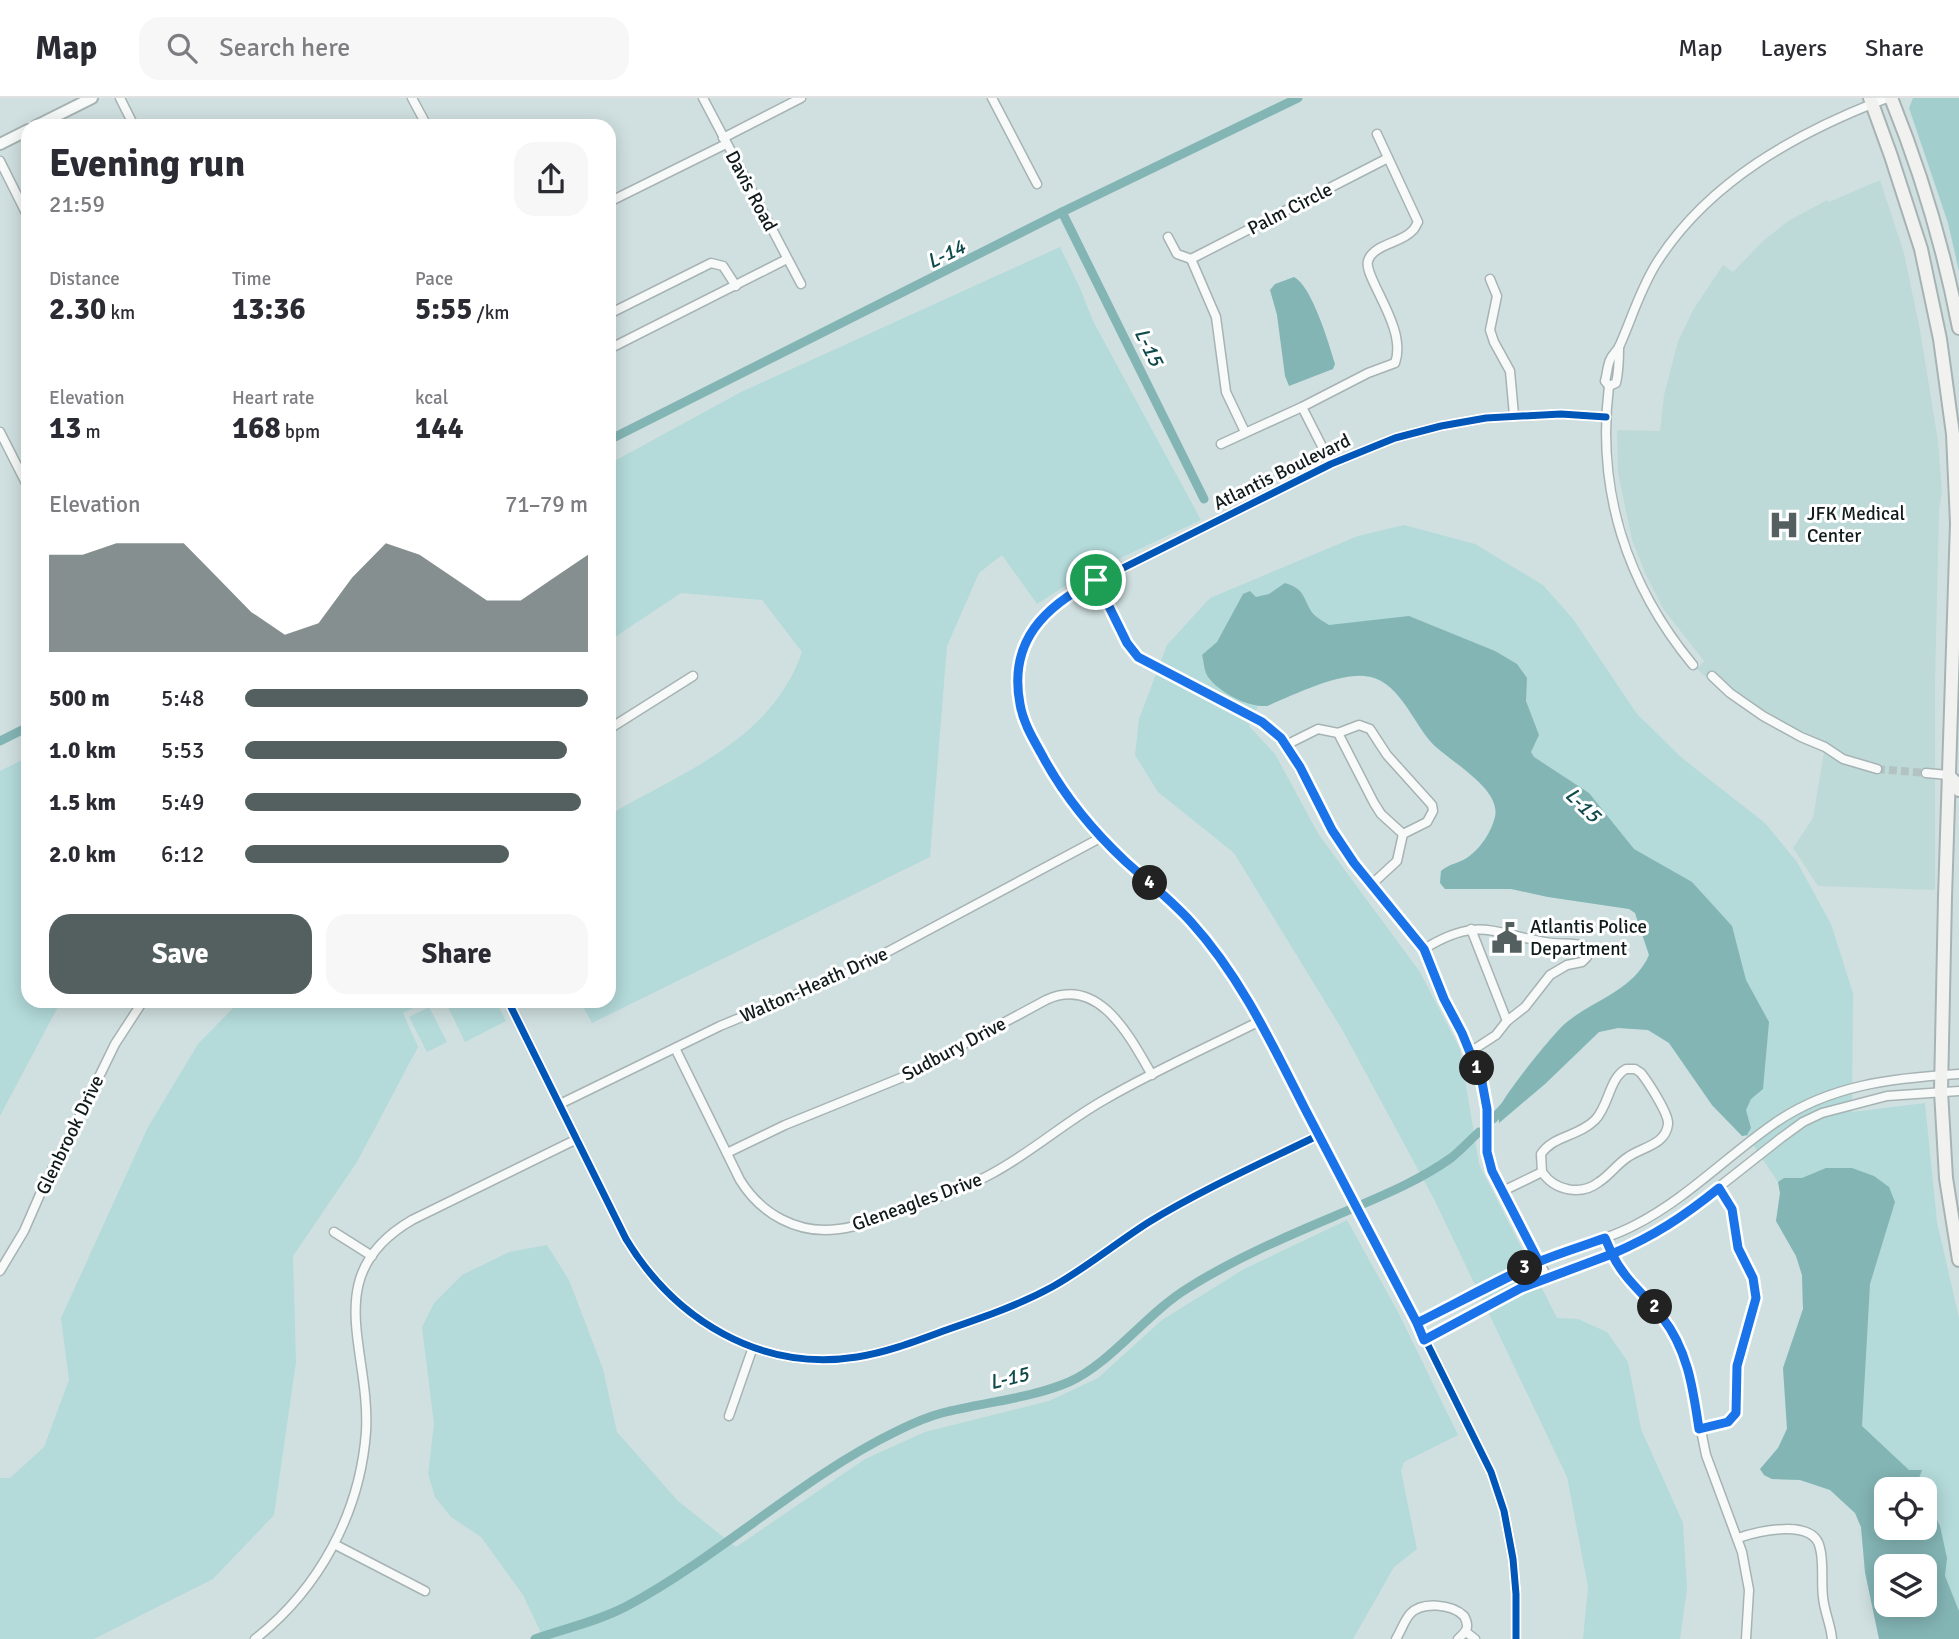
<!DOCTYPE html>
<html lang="en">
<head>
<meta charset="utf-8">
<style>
	body { margin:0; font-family:Signika,sans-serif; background:#f7f7f7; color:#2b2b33; height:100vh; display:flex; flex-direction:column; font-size:26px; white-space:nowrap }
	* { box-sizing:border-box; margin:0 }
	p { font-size:23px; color:#7c7c81 }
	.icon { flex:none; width:38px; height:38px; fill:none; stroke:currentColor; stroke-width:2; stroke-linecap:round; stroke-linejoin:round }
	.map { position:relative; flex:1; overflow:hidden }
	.details { position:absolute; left:21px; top:21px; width:595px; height:889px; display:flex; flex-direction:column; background:#fff; border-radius:21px; box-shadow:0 4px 18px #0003 }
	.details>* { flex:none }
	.tools { position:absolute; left:1874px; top:1379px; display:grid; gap:14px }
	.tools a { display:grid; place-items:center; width:63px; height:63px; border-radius:14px; background:#fff; box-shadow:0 4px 18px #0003; font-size:35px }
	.pin { position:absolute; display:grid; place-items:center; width:60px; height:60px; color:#fff; margin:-30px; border:4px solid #fff; border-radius:50%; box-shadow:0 2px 7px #0007 }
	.km { position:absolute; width:35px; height:35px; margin:-18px; border-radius:50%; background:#222; color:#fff; font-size:19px; line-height:35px; text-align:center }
	.round { display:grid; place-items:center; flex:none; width:74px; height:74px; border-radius:21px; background:#f7f7f7 }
	.head { display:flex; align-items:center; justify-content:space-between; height:119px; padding:0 28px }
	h1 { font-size:38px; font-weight:700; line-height:52px }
	.stats { display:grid; grid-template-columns:repeat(3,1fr); gap:10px; height:119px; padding:7px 28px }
	.stats div { display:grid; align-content:center }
	.stats b { font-size:30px; font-weight:700 }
	.stats small { font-size:19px; font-weight:400 }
	.stats p { font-size:19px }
	.chart { height:196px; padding:14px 28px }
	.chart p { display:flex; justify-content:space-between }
	.chart svg { width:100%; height:126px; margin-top:7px; fill:#546060; opacity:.7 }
	.action { display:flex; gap:14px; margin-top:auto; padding:14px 28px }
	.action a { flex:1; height:80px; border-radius:21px; background:#546060; color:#fff; font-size:28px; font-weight:700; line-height:80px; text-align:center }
	.action a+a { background:#f7f7f7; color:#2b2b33 }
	ul { padding:0 28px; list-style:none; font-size:23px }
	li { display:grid; grid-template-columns:112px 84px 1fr; align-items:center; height:52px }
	li i { height:18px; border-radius:9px; background:#546060 }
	header { display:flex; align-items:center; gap:42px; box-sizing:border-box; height:98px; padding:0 35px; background:#fff; border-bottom:2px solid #e1e1e2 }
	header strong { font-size:33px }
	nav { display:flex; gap:38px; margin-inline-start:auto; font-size:24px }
	.search { width:490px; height:63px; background:#f7f7f7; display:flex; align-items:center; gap:18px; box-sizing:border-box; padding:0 24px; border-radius:21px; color:#7c7c81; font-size:26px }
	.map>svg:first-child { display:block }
	.built { fill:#bddad9 }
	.green { fill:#b4dada; fill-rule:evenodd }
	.forest { fill:#a3cece }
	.water { fill:#84b5b5; fill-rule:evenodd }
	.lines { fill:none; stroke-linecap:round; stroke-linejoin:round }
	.canal { stroke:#84b5b5; stroke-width:9 }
	.minor-tunnel { stroke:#b3c2c2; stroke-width:8; stroke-dasharray:8 4; stroke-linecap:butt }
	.minor-casing { stroke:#a7b3b3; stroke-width:11 }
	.tertiary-casing { stroke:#a7b3b3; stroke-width:14 }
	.secondary-casing { stroke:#a7b3b3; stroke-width:16 }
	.minor { stroke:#f8fafa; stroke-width:8 }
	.tertiary { stroke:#f8fafa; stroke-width:10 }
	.secondary { stroke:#f1f2f0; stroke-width:12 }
	.cycleway-casing { stroke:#fff; stroke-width:11 }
	.cycleway { stroke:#0057b8; stroke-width:7 }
	.route-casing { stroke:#fff; stroke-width:14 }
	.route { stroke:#1a73e8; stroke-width:9 }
	.labels { text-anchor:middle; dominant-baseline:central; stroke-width:6; stroke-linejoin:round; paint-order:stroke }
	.street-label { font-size:19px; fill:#111b1b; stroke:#fff }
	.poi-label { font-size:19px; fill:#111b1b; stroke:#fff; text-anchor:start }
	.water-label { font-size:21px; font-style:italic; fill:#0f4a4a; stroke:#fff }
</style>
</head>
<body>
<header>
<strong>Map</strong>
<div class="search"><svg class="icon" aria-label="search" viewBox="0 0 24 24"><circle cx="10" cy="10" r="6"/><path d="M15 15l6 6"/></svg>Search here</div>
<nav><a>Map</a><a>Layers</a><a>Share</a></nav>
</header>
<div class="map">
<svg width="1959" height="1541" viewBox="0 0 1959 1541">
	<rect width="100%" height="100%" fill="#d0e0e0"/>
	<path class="built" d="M1880,82L1904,155L1920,232L1938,343L1942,393L1939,413L1935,586V792L1818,788L1793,750L1813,720L1824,654L1763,623L1726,597L1697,571L1704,563L1664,512L1646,477L1632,442L1618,375L1617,332L1660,333L1664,297L1678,243L1693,212L1723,167L1733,174L1763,143L1788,123L1827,102L1829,104Z"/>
	<g class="green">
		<path d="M1060,149L1080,190L1093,223L1201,422L1078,480L1037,506L1002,457L979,475L947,548L930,759L592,925L580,903H609V717C684,673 771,643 802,554L762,502L681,495L609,543V366L741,294Z"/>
		<path d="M1404,427L1475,446L1543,487L1573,521L1637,616L1682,660L1765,725L1797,764L1831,826L1853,895L1852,1014L1925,1005L1937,1124L1959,1220V1541H1879L1865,1474L1861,1429L1855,1415L1830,1392L1800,1382L1772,1381L1764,1377L1760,1371L1778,1350L1787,1330L1783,1270L1803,1211L1802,1177L1796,1158L1776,1123L1780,1095L1778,1084L1747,1038H1742L1712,1007L1669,945L1648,932L1618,930L1599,934L1545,986L1499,1025C1499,1020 1499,1013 1500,1009C1505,996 1555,933 1567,924C1594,902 1634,892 1649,857L1635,815L1629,811L1548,799L1511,791H1445L1440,785L1441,773C1449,766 1456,766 1465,761C1479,753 1491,735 1495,719C1502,690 1447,662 1431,644C1412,623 1398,580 1364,578C1335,576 1294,597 1267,608H1258L1249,628L1275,656L1319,737L1420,874L1460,951L1479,1066L1557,1220L1578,1221L1607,1234L1628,1264L1641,1331L1683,1425L1687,1491L1680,1541H1583L1588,1489L1567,1379L1434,1101L1343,933L1234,755L1158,694L1135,657L1139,621L1167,547L1210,500L1358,438ZM1886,1391H1925V1430H1886ZM1886,1468H1925V1507H1886Z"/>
		<path d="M28,659V903H61L0,1018V673Z"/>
		<path d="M240,903H427L403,915L418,949L357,1064L293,1158L296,1264L274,1417L213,1481L94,1541H0V1380H10L44,1349L69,1282L61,1220L148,1029L198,946Z"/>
		<path d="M445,903H496L506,923L465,944Z"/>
		<path d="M429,909L447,944L427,954L409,919Z"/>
		<path d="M1347,1122L1398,1214L1458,1337L1404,1364L1401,1373L1417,1451L1394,1469L1353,1541H544L523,1497L481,1439L451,1419L435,1399L428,1376L434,1326L422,1229L434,1205L462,1177L509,1154L547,1147L569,1182L603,1271L617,1334L678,1403L736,1449L865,1361L925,1334L1049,1303L1098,1280L1162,1222L1244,1171Z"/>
	</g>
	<path class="forest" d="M1913,0H1959V173L1948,125L1909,10Z"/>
	<g class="water">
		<path d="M1294,179C1312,188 1329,246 1335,266L1333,271L1289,288L1285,278L1277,217L1270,192L1275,186Z"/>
		<path d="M1285,485C1304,491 1302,497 1311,513C1315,519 1323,523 1329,527L1409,518L1495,553L1517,566L1527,580L1526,603L1539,637L1531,654L1534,659L1589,695L1634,751L1692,784L1732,828L1746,882L1769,924L1763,991L1751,1001L1746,1012L1751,1030L1747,1037L1742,1038L1712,1007L1669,945L1648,932L1618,930L1599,934L1545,986L1499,1025C1499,1020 1499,1013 1500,1009C1505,996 1555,933 1567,924C1594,902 1634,892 1649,857L1635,815L1629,811L1548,799L1511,791H1445L1440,785L1441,773C1449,766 1456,766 1465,761C1479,753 1491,735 1495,719C1502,690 1447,662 1431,644C1412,623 1398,580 1364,578C1335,576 1294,597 1267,608C1247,609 1220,595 1208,579C1204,573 1204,564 1202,557L1217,544L1243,496L1250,493L1256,499L1269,496Z"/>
		<path d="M1826,1070H1852L1874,1078L1889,1089L1895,1104L1870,1186L1862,1328L1909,1372H1922L1917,1386L1921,1391H1886V1430H1925V1397L1940,1428L1947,1460L1945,1478L1959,1513V1541H1879L1865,1474L1861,1429L1855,1415L1830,1392L1800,1382L1772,1381L1764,1377L1760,1371L1778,1350L1787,1331L1783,1270L1803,1211L1802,1177L1796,1158L1776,1123L1780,1095L1778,1084L1784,1080H1802ZM1925,1468V1507H1886V1468Z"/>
	</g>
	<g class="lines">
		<g class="canal">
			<path d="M1062,114L1204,401"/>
			<path d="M609,342L1062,114L1298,0"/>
			<path d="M0,643L28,629"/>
			<path d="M1493,1021L1506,1007"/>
			<path d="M535,1541C566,1530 599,1523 627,1508C722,1457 800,1380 897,1333C911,1326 927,1319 942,1315C984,1304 1029,1301 1069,1284C1110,1266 1147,1215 1188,1190C1234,1161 1285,1139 1335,1118C1374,1101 1416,1085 1451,1060C1461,1052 1470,1042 1479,1034"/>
		</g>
		<path class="minor-tunnel" d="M1877,671L1926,675"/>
		<defs>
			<g id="minor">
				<path d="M120,0L134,28"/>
				<path d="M412,0L427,28"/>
				<path d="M703,0L801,186"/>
				<path d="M992,0L1037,86"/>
				<path d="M723,40L801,0"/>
				<path d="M0,63L28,119"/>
				<path d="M609,104L726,46"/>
				<path d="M1168,139L1177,156L1191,161L1388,60"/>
				<path d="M1191,161L1216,219L1226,294L1245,334"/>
				<path d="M1490,181L1497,198L1490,232L1494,244L1510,273L1514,317"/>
				<path d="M609,216L711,165L723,168L736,188"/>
				<path d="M609,249L615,248L787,161"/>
				<path d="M1609,288L1616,285C1619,273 1619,262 1619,249"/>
				<path d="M1302,309L1331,366"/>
				<path d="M0,334L28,389"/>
				<path d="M1221,346L1302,309L1368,275L1395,265C1408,230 1363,179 1368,163C1373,146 1402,145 1412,133C1415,131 1416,127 1418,124L1377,36"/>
				<path d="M1096,482L1127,545L1138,559L1262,624L1286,647L1332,732L1354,765L1427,856L1444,901L1463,935L1482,984L1487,1011V1054L1492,1073L1547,1179"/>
				<path d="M1693,567C1627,487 1596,393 1609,288L1605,283C1607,277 1607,269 1610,262C1612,257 1616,254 1619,249C1632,220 1639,194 1656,166C1708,83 1798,34 1887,0"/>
				<path d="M1712,578L1730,595L1763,618L1801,639L1825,649L1843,661L1877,671"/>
				<path d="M609,631L693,578"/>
				<path d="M1338,635L1374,705L1381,716L1403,736"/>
				<path d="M1286,647L1318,631L1338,635L1359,627L1370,631L1387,657L1432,707L1433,713L1427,724L1403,736L1397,763L1372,786"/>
				<path d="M1926,675L1948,677"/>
				<path d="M1471,831L1507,923"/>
				<path d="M1424,851C1476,819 1490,834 1545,844C1558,847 1572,844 1584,848L1587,853V859L1582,864L1567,867L1550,877L1525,909L1507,923L1496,937L1470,954"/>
				<path d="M508,903L626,1141C675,1222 760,1274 857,1259C889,1254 919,1242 949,1231C984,1219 1019,1207 1052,1189C1086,1170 1116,1145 1149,1124C1203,1091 1262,1065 1319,1037"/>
				<path d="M675,950L740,1082C761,1116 798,1137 839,1131C863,1128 887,1117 909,1109C938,1099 966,1090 993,1075C1032,1054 1065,1024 1104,1002C1154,973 1208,949 1260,923"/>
				<path d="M1626,971H1635L1641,975C1648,984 1669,1016 1668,1026C1666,1047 1642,1049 1628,1059C1617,1066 1610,1077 1599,1084C1581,1098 1555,1093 1542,1074L1541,1056C1554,1037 1578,1039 1595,1022C1609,1008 1609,980 1626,971Z"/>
				<path d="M560,1006L720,928L848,875L1102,739"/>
				<path d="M727,1055L785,1027L903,979L1046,902C1099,877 1130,939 1152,977"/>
				<path d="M1503,1093L1542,1074"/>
				<path d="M334,1134L372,1158"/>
				<path d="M1605,1140L1623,1177L1663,1220L1681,1249L1688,1268L1706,1357L1742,1454L1749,1492L1746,1541"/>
				<path d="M0,1173L24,1133L45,1085L77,1024L115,946L143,903"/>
				<path d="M1417,1225C1458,1205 1498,1181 1540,1163C1571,1150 1605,1143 1635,1127C1686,1101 1725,1060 1772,1027C1828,987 1892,980 1959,976"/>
				<path d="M1424,1242L1521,1190L1642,1143L1672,1126L1781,1040L1803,1024L1822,1015L1887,998L1959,993"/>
				<path d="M729,1318L753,1249"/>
				<path d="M1699,1331L1728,1324L1736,1315L1737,1268L1755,1207V1186L1738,1150L1733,1111L1719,1090"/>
				<path d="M1738,1440C1759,1433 1814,1420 1820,1450C1824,1465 1821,1483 1823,1499C1824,1513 1831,1527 1832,1541"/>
				<path d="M334,1446L425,1493"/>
				<path d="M1466,1534L1475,1541"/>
				<path d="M255,1541C319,1491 360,1415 366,1334C371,1251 318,1177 412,1122L577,1041"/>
				<path d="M1396,1541C1401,1533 1404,1523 1410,1516C1422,1503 1452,1506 1464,1518C1470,1529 1467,1533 1458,1541"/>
				<path d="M1516,1541V1496L1513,1461L1504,1413L1491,1374L1417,1225L1245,896C1229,871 1211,846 1191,824C1163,794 1130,770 1102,740C1041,674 974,576 1061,501L1331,366L1395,340L1441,328L1486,320L1561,316L1606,319"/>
			</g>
			<g id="tertiary">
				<path d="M36,28L92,0"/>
				<path d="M0,46L28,32"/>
			</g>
			<g id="secondary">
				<path d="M1870,0L1891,58L1921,151L1940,241L1953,336L1957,425L1945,799L1941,993L1946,1080L1959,1162"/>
				<path d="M1891,0C1921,74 1944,151 1959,230"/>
				<path d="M1948,677L1958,687L1959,692"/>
			</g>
		</defs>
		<use href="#minor" class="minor-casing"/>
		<use href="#tertiary" class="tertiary-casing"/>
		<use href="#secondary" class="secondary-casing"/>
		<use href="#minor" class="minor"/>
		<use href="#tertiary" class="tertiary"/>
		<use href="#secondary" class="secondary"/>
		<defs>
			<g id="cycleway">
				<path d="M508,903L626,1141C675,1222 760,1274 857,1259C889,1254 919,1242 949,1231C984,1219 1019,1207 1052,1189C1086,1170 1116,1145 1149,1124C1203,1091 1262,1065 1319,1037"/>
				<path d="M1516,1541V1496L1513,1461L1504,1413L1491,1374L1417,1225L1245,896C1229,871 1211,846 1191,824C1163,794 1130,770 1102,740C1041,674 974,576 1061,501L1331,366L1395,340L1441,328L1486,320L1561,316L1606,319"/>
			</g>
		</defs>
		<use href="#cycleway" class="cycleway-casing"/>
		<use href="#cycleway" class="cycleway"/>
	</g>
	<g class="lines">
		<defs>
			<path id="route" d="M1096,482L1127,545L1138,559L1262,624L1281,640L1300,669L1332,732L1354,765L1424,851L1444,901L1462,935L1482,984L1487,1011V1054L1492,1073L1539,1164L1417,1225L1424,1242L1521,1190L1612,1156C1625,1183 1645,1196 1662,1219C1688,1252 1693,1291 1699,1331L1728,1324L1736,1315L1737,1268L1756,1200L1753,1180L1738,1150L1732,1111L1719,1090C1683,1119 1654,1138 1612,1156L1605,1140C1583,1148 1560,1155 1538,1164C1497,1182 1457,1205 1417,1225C1379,1153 1342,1081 1304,1009C1271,944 1240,878 1191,824C1171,802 1147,783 1125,763C1092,732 1062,695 1041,655C1032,639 1023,624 1020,606C1008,543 1045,508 1096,482"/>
		</defs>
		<use href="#route" class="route-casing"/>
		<use href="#route" class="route"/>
	</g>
	<defs>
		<symbol id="hospital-bare" viewBox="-9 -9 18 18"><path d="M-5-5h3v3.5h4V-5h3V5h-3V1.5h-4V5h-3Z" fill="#546060" stroke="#fff" stroke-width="2.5" paint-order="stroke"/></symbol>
		<symbol id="civic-bare" viewBox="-9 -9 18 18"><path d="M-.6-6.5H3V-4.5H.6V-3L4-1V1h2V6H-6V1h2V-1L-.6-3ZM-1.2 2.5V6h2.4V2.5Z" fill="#546060" stroke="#fff" stroke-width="2.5" paint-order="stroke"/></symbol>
	</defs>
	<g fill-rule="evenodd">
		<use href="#hospital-bare" x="1762" y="405" width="44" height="44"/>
		<use href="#civic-bare" x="1485" y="818" width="44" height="44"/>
	</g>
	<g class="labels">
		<g class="street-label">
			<text transform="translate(751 93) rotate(62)">Davis Road</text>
			<text transform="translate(1290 111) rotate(-27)">Palm Circle</text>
			<text transform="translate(1282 374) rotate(-26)">Atlantis Boulevard</text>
			<text transform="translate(814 887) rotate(-24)">Walton-Heath Drive</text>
			<text transform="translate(954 951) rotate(-28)">Sudbury Drive</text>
			<text transform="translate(70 1037) rotate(-64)">Glenbrook Drive</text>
			<text transform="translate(917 1104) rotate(-20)">Gleneagles Drive</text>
		</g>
		<g class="poi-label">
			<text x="1807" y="416">JFK Medical<tspan x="1807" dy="22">Center</tspan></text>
			<text x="1530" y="829">Atlantis Police<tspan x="1530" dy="22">Department</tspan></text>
		</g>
		<g class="water-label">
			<text transform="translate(946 156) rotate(-26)">L-14</text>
			<text transform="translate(1149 249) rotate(64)">L-15</text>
			<text transform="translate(1583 707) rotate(44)">L-15</text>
			<text transform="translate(1009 1280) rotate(-14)">L-15</text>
		</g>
	</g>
</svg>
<div class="tools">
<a><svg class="icon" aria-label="locate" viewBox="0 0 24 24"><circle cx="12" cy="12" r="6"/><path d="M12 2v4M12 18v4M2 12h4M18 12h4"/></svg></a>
<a><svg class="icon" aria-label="layers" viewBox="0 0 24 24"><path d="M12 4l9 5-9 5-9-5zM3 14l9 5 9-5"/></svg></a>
</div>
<div class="pin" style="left:1096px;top:482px;background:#1e9e55"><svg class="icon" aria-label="arrive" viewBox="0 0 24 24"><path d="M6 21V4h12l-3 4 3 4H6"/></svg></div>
<b class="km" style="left:1477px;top:970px">1</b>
<b class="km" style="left:1655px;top:1209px">2</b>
<b class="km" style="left:1525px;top:1170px">3</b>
<b class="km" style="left:1150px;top:785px">4</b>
<section class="details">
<div class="head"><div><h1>Evening run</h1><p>21:59</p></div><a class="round"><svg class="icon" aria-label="share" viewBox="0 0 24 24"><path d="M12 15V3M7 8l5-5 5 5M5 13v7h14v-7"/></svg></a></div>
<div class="stats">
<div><p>Distance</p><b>2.30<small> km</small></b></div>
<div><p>Time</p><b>13:36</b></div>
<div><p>Pace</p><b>5:55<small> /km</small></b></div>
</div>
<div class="stats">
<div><p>Elevation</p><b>13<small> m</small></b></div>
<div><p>Heart rate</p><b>168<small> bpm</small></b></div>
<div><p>kcal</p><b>144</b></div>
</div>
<div class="chart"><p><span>Elevation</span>71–79 m</p>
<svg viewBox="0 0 160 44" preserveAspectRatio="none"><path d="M0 44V10L10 10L20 6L30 6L40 6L50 18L60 30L70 38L80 34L90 18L100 6L110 10L120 18L130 26L140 26L150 18L160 10V44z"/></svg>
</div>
<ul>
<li><b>500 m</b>5:48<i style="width:100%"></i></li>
<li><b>1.0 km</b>5:53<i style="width:94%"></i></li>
<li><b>1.5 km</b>5:49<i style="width:98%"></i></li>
<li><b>2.0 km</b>6:12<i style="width:77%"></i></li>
</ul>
<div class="action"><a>Save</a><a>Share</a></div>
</section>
</div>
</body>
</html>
